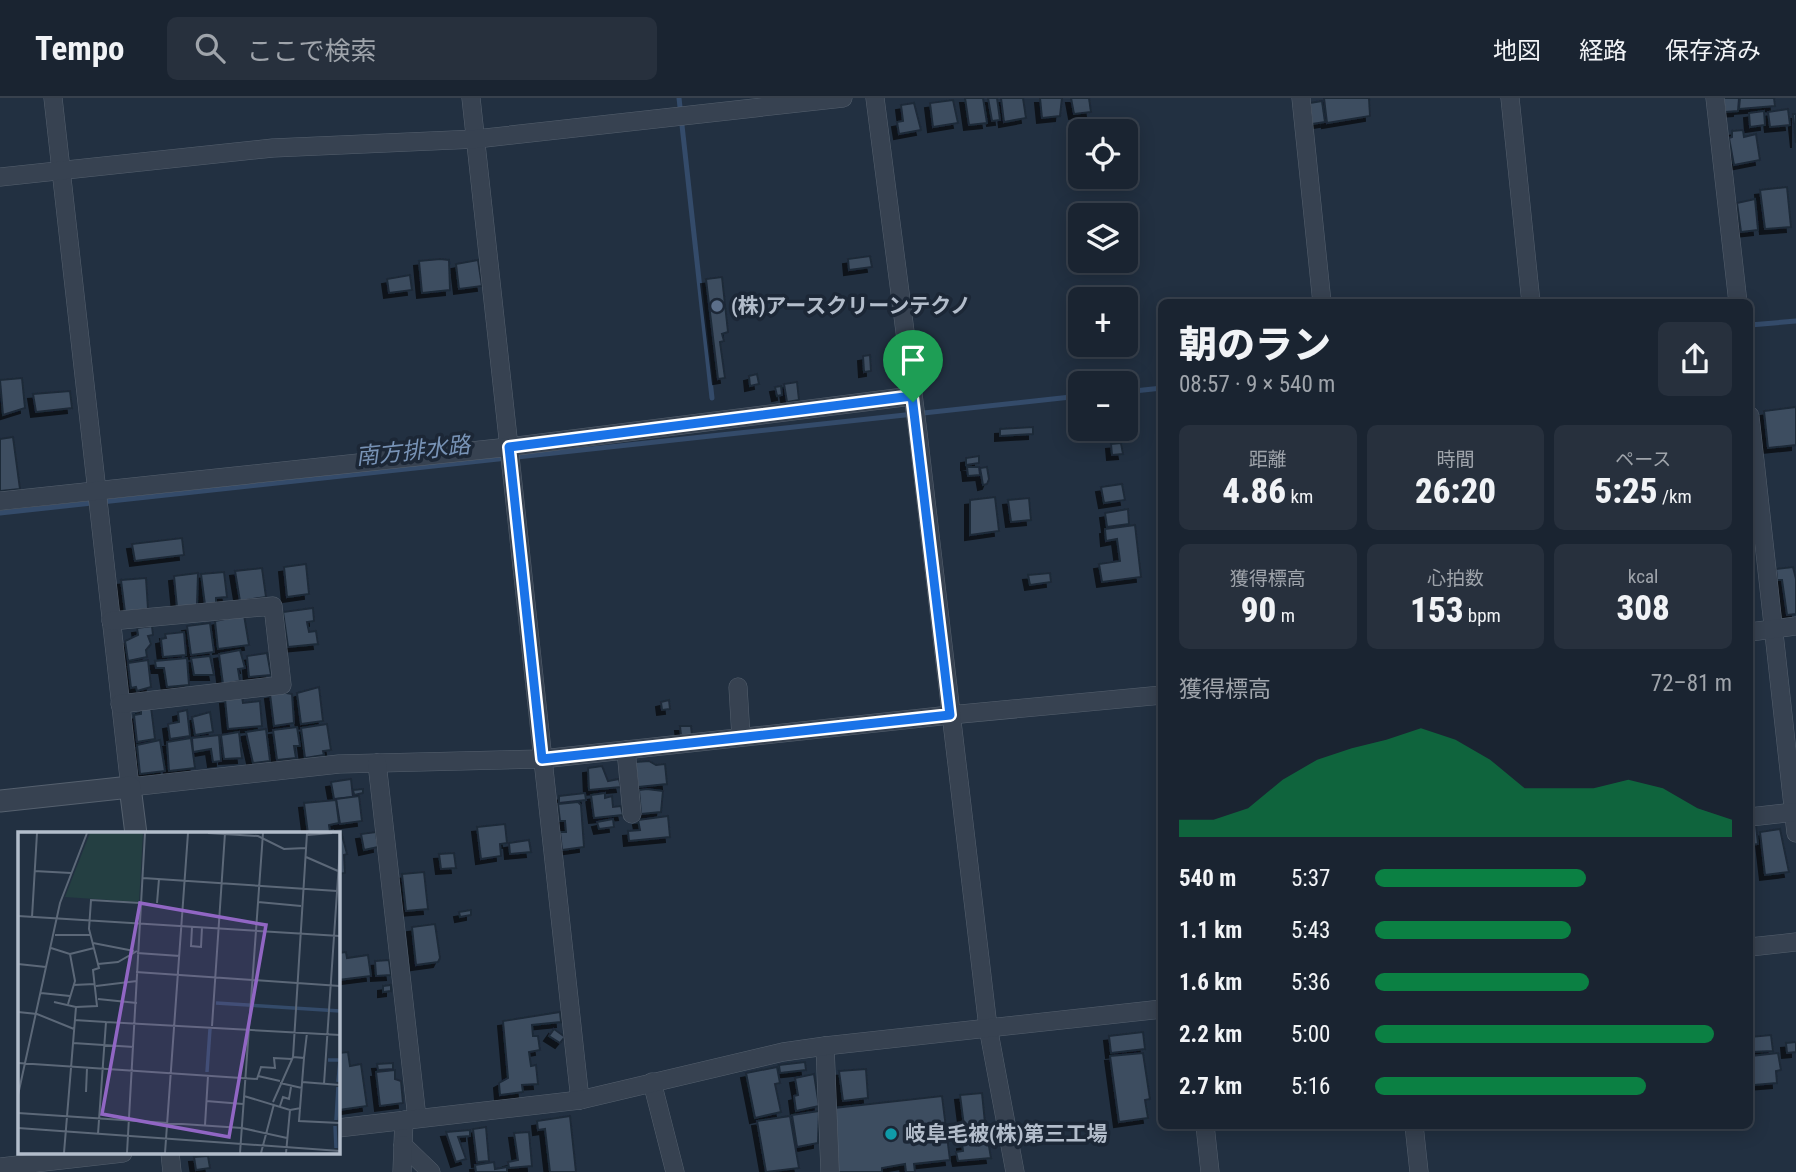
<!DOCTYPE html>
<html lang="ja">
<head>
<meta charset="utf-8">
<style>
	body { margin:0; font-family:"Roboto Condensed","Noto Sans JP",sans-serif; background:#27303d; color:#f1f3f6; height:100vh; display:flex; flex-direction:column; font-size:26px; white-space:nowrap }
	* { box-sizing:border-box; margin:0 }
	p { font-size:23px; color:#9fa4ab }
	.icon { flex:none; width:38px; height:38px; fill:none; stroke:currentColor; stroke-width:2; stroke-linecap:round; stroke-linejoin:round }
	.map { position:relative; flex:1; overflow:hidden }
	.panel { position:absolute; left:1158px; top:201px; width:595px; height:830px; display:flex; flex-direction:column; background:#1a2431; border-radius:10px; box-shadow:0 4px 18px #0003,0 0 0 2px #38414d }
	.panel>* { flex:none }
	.tools { position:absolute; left:1068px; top:21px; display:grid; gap:14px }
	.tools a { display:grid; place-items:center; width:70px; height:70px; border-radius:10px; background:#1a2431; box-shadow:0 4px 18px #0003,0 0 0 2px #38414d; font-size:35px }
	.pin { position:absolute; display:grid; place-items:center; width:60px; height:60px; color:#fff; margin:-72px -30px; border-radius:50% 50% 50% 0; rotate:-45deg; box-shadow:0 0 7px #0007 }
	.pin .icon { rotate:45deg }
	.round { display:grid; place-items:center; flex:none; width:74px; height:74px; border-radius:10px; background:#27303d }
	.head { display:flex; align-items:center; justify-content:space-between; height:119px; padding:0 21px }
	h1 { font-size:38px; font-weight:800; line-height:52px }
	.stats { display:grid; grid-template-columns:repeat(3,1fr); gap:10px; height:119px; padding:7px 21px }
	.stats div { display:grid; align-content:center; border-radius:10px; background:#27303d; text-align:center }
	.stats b { font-size:35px; font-weight:800 }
	.stats small { font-size:19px; font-weight:400 }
	.stats p { font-size:19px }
	.chart { height:196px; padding:14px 21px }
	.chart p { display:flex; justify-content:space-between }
	.chart svg { width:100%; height:126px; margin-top:7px; fill:#0b8043; opacity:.7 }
	ul { padding:0 21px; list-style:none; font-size:23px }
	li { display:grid; grid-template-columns:112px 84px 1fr; align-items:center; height:52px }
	li i { height:18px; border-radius:9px; background:#0b8043 }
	header { display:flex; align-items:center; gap:42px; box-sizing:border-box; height:98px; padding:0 35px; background:#1a2431; border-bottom:2px solid #38414d }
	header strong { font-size:33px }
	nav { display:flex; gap:38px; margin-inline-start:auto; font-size:24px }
	.search { width:490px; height:63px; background:#27303d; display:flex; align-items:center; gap:18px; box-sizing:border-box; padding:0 24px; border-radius:10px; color:#9fa4ab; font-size:26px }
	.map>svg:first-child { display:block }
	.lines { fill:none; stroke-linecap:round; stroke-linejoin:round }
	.stream { stroke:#344b6a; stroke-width:5 }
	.building { fill:#3e4e61; stroke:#1e2938; stroke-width:2; filter:url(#shadow) }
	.minor-casing { stroke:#55606e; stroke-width:19 }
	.tertiary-casing { stroke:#55606e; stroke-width:23 }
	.minor { stroke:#374251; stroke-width:18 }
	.tertiary { stroke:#374251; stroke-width:21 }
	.route-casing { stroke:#fff; stroke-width:14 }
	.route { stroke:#1a73e8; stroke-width:9 }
	.service-dot { fill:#5c6f8a; stroke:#1c2736; stroke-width:2.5 }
	.culture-dot { fill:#0f9aa8; stroke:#1c2736; stroke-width:2.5 }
	.labels { text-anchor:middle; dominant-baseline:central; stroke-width:7; stroke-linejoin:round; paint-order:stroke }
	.poi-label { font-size:21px; font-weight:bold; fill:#b3bdcb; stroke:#1c2736; text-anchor:start }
	.water-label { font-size:23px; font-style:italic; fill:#7893b6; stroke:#1c2736 }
	.inset-river { fill:none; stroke:#344b6a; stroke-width:3.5 }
	.inset-road { fill:none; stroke:#5c6878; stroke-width:2 }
	.view { fill:#9166c4; fill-opacity:0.15; stroke:#9166c4; stroke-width:3.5 }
	.inset-edge { fill:none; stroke:#b3bdcb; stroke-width:3.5 }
</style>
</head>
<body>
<header>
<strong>Tempo</strong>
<div class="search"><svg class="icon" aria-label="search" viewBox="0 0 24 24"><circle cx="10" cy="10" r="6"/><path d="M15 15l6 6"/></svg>ここで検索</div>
<nav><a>地図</a><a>経路</a><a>保存済み</a></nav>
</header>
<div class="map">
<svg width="1796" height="1074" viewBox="0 0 1796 1074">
	<defs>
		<filter id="shadow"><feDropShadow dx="-5" dy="5" stdDeviation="0" flood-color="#0009"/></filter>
	</defs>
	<rect width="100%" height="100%" fill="#223041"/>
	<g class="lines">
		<g class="stream">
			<path d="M679,0L712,300"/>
			<path d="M1750,227L1796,223"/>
			<path d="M1125,294L1162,290"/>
			<path d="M0,415L1080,298"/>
		</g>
	</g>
	<g class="building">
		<path d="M965,0H983L987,25L969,27Z"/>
		<path d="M988,0H997L1000,22L992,23Z"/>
		<path d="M1001,0H1023L1026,20L1004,24Z"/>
		<path d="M1040,0H1062L1060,18L1042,20Z"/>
		<path d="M1071,0H1089L1091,14L1074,16Z"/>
		<path d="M1324,0H1369L1370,18L1327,25Z"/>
		<path d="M1723,0H1739L1738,13L1725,14Z"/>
		<path d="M1740,0H1774L1775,8L1739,11Z"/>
		<path d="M953,2L958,25L933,29L930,5Z"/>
		<path d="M1322,3L1325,24L1312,26L1310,5Z"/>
		<path d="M914,5L921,32L899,36L897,24L903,23L901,7Z"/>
		<path d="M1788,11L1790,27L1770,29L1768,14Z"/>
		<path d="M1764,13L1765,27L1750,29L1749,15Z"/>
		<path d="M1793,16H1796V45Z"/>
		<path d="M1743,32L1744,39L1756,36L1760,62L1734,67L1729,40L1732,39V33Z"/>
		<path d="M1787,89L1791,129L1765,131L1760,92Z"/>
		<path d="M1755,101L1758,132L1741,134L1737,105Z"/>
		<path d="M870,158L872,169L849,172L848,161Z"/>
		<path d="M440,161L449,162L450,192L422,195L419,163Z"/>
		<path d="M478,162L482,188L459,191L456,166Z"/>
		<path d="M410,177L412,192L389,195L387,181Z"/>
		<path d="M722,179L728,234L722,236L724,243L720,244L725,280L718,281L706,181Z"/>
		<path d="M870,257L871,273L864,274L863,258Z"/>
		<path d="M757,276L759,286L750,288L749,278Z"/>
		<path d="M22,280L25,310L3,317L0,282Z"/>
		<path d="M797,284L799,302L787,304L784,286Z"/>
		<path d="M781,288L782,297L777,298L775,289Z"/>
		<path d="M70,293L72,310L36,314L33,296Z"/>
		<path d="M1796,309V347L1768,350L1764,313Z"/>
		<path d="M1033,329V336L1000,338V331Z"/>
		<path d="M13,339L20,391L0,393V341Z"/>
		<path d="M1121,345L1123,356L1112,357L1111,346Z"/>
		<path d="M979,358V365L966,367V360Z"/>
		<path d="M967,369H979L980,377L968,378Z"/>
		<path d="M987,369L989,381L987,386L983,387L980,370Z"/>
		<path d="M1122,386L1125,402L1104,405L1101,389Z"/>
		<path d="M995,399L999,433L970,437V402Z"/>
		<path d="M1029,400L1031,422L1011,424L1008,402Z"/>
		<path d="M1128,411L1129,426L1107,429L1105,415Z"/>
		<path d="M1135,427L1141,479L1102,484L1099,466L1120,463L1117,441L1106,443L1105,431Z"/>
		<path d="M182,440L184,457L135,463L132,446Z"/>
		<path d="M306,466L309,496L287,499L284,469Z"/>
		<path d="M1793,469L1796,481V516L1787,517L1782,482H1777L1776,471Z"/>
		<path d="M262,470L266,499L240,503L235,473Z"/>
		<path d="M224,474L227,499L216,500V506L205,507L201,476Z"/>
		<path d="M198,475L197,507L177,509L174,478Z"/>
		<path d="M1050,475L1051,484L1030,487L1028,477Z"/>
		<path d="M146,480L148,511L125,514L121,482Z"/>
		<path d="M313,510L314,523L307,524L309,534L316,533L318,546L288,549L283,514Z"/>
		<path d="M244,517L249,547L218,551L215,523Z"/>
		<path d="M210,525L214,554L191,557L187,528Z"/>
		<path d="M152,528L153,537L148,538L151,546L146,552L147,559L128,563L125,543L138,537L137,530Z"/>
		<path d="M184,534L186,557L163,559L161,541L166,540L165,536Z"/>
		<path d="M240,552L245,570L238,571L240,583L223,586L219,556Z"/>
		<path d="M267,555L271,577L249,579L247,558Z"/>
		<path d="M210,558L214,577H194L191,560Z"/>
		<path d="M187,560L189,587L167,589L164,570H156L155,563Z"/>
		<path d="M148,562L151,589L137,593L136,589L131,590L128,565Z"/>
		<path d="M319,589L323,623L301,626L297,595Z"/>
		<path d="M281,594L292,596L294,625L274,628L270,596Z"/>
		<path d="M242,599L243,605L260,603L262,628L228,631L225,601Z"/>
		<path d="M669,602L670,611L662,612L661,604Z"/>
		<path d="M151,609L155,641L137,644L134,617L141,616V611Z"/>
		<path d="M187,612L190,638L170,641L168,626L179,624L178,614Z"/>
		<path d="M210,614L213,634L195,637L192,619Z"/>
		<path d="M327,626L331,652L323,653L324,657L305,660L301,630Z"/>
		<path d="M680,628H691L692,637H681Z"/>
		<path d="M297,629L300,648H294L296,660L277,662L273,632Z"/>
		<path d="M266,631L270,663L253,665L246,634Z"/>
		<path d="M239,634L242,660L224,661L221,637Z"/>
		<path d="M219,637L221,663L213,664L211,651L193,654L192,640Z"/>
		<path d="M191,640L195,670L169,673L167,644Z"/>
		<path d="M160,642L165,673L140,676L137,647Z"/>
		<path d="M649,663L656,667L665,666L667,686L638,689L635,664Z"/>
		<path d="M602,668L608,683L619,681L621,689L589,692L588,670Z"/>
		<path d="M351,681L353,699L334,701L331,684Z"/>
		<path d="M363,691V695L354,697L353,692Z"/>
		<path d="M647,691L663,693L661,714L641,716L639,692Z"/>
		<path d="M585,695L586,702L559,705V698Z"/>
		<path d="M605,695V700L612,698L613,709L621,708L623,717L594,720L591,697Z"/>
		<path d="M359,698L362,723L340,726L336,701Z"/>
		<path d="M336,702L339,725L329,727L330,734L341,733L347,756L344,757L345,775L338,776V736H308L304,705Z"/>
		<path d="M578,704L581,707L584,749L562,752L560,734H566L565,723H560L558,706Z"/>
		<path d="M668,718L670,739L629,743L628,733L640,732L638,722Z"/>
		<path d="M613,721L614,729L599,731L597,724Z"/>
		<path d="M505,726L507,745L500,746L501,758L481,761L477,729Z"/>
		<path d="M1756,727L1758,746L1751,747L1750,728Z"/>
		<path d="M1780,731L1789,774L1765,777L1760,734Z"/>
		<path d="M376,734L378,749L364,752L361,736Z"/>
		<path d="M529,742L531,754L510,756L509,745Z"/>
		<path d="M454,755L456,770L441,771L439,756Z"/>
		<path d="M424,774L428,811L406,813L402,776Z"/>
		<path d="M471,812V817L460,819L459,814Z"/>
		<path d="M435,826L440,860L438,864L416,867L412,829Z"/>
		<path d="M346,854L347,860L368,857L371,878L338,882V855Z"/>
		<path d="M389,862L391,877L376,878L375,863Z"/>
		<path d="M391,887V893L383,894V888Z"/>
		<path d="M560,914L561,924L532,927L533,938H538L540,952L529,954L531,968L536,967L538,986L522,987L523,994L500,997L499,985L508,980L503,923Z"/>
		<path d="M554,931L565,939L560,945L549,938Z"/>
		<path d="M1143,934L1145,951L1111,955L1109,938Z"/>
		<path d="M1771,937L1773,953L1751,954L1750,939Z"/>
		<path d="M1796,944V954L1787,955L1786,945Z"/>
		<path d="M348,954L350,968L361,966L367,1008L339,1012L338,955Z"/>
		<path d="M1143,955L1150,1001L1145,1002L1148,1020L1119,1024L1110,958Z"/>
		<path d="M1778,955L1781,972L1776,973L1777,985L1754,987L1751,958Z"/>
		<path d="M805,964L806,972L780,975L779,967Z"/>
		<path d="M393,965V971L378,972L377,966Z"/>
		<path d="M777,969L780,985L775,986L781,1014L755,1020L746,975Z"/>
		<path d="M866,971L868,1000L843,1003L839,973Z"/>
		<path d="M395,972V981L401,983L403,1005L380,1008L376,974Z"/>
		<path d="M814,976L819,1008L796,1013L794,998L798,997L795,980Z"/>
		<path d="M982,995L985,1025L964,1028L960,997Z"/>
		<path d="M942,998L950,1062L914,1066L915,1074H906L905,1066L882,1070V1074H836L834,1010Z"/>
		<path d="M819,1013L818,1045L797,1049L792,1017Z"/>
		<path d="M570,1018L576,1074H550L545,1031L538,1032L537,1023Z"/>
		<path d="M790,1018L799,1070L766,1074L757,1023Z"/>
		<path d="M486,1029L489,1063L477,1064L473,1031Z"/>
		<path d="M470,1032V1038L458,1039L466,1061L456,1064L446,1034Z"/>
		<path d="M529,1034L532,1068L509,1070L508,1064L518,1062L514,1035Z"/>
		<path d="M988,1042L991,1060L958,1063L956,1054L963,1053L962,1046Z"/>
		<path d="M208,1058L210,1070L196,1072L194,1059Z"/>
		<path d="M494,1064L495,1071L507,1069V1074H476L475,1067Z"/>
	</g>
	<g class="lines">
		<defs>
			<g id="minor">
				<path d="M53,0L130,689L339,666L542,661L950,617L1162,597"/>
				<path d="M471,0L580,1002"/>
				<path d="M875,0L918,335L988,929L1015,1074"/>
				<path d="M1301,0L1322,205"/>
				<path d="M1510,0L1531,205"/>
				<path d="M1715,0L1738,205"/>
				<path d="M0,79L273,50L476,41L843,0"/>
				<path d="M1750,318L1796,735"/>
				<path d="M0,403L509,349L912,298"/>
				<path d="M111,523L273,508L282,587L120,606"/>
				<path d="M1750,534L1796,528"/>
				<path d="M738,589L741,639"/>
				<path d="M626,652L632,716"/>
				<path d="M377,665L417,1020"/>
				<path d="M1750,719L1794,714"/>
				<path d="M1750,849L1796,844"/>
				<path d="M825,948L830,1074"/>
				<path d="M652,984L675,1074"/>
				<path d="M404,1022L403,1047L431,1074"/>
				<path d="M1205,1027L1210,1074"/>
				<path d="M1414,1027L1419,1074"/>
				<path d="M338,1030L580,1002L783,954L825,948L1162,911"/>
				<path d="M170,1055L172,1074"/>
				<path d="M0,1069L123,1055"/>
				<path d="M402,1074L403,1047"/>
			</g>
			<path id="tertiary" d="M0,703L130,689L136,736"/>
		</defs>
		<use href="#minor" class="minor-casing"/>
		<use href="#tertiary" class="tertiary-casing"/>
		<use href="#minor" class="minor"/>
		<use href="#tertiary" class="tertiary"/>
	</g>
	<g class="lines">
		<defs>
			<path id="route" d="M912,298L950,617L542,661L509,349Z"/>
		</defs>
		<use href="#route" class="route-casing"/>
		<use href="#route" class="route"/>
	</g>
	<circle class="service-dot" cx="717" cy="208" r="7"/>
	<circle class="culture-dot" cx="891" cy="1036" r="7"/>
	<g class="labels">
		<g class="poi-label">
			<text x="731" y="208">(株)アースクリーンテクノ</text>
			<text x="905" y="1036">岐阜毛被(株)第三工場</text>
		</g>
		<g class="water-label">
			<text transform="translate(413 353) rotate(-6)">南方排水路</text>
		</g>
	</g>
	<g transform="translate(18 734)">
		<rect width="322" height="322" fill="#223041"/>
		<path d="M72,1H125L121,70L47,65Z" fill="#243f42"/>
		<path class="inset-river" d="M198,171L322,179M310,228H322L320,250M189,240L192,197M318,288L320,255M317,294L318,316"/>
		<path class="inset-road" d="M190,1L240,4L266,17L288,16M289,3L314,1M288,25L320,39M16,39L53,41M125,46L319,59M240,70L283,74M139,71L141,47M0,84L322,104M14,85L19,1M174,95L173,114L183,115L184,95M37,103H72M75,111L116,119M33,116L52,122L57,149L50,172M119,121L162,124M52,122L76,116M0,132L28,135M80,132L100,130L119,119M118,140L322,154M55,153L77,152M78,154L119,149M23,161L52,164M80,167L119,171M36,170L58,175L46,321M58,175L79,174L75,138L81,136L71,97L73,68L122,71M0,180L19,182L56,197M56,188L88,190M194,194L207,1M55,211L116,215M275,225L286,226L281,289L322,291M286,226L289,201M0,231L239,247L243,235L257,236L256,226L274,227M240,244L262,249M284,250L322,253M262,251L284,256M306,252L322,16M68,260L69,236M0,263L42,71L69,1M226,264L272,278L283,276M188,269L225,272M255,270L275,225L289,1M262,274L265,265L271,267L273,255M0,281L224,296L269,306M187,293L190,244M0,296L322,319M80,302L88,190L322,203M109,321L127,1M147,321L170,1M222,321L245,1M243,321L256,272M268,321L272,278"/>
		<path class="view" d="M122,71L248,93L211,305L84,282Z"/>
		<rect width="322" height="322" class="inset-edge"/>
	</g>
</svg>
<div class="tools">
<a><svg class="icon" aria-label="locate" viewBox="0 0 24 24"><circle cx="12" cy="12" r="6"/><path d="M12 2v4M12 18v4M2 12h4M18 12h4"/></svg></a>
<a><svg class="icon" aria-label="layers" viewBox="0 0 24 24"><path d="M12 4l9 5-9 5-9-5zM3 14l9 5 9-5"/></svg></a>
<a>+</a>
<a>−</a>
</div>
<div class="pin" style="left:913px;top:304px;background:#1e9e55"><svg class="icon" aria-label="arrive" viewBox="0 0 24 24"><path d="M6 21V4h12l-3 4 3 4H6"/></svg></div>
<section class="panel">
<div class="head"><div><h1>朝のラン</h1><p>08:57 · 9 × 540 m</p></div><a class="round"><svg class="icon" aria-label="share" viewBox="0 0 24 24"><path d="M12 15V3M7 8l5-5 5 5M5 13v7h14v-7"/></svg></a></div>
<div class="stats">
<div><p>距離</p><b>4.86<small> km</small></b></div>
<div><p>時間</p><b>26:20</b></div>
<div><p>ペース</p><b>5:25<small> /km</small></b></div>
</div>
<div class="stats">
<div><p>獲得標高</p><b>90<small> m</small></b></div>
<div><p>心拍数</p><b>153<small> bpm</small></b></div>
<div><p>kcal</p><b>308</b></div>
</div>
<div class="chart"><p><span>獲得標高</span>72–81 m</p>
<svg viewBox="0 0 160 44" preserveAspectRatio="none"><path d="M0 44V38L10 38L20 34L30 24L40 17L50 13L60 10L70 6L80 10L90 17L100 27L110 27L120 27L130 24L140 27L150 34L160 38V44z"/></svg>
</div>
<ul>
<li><b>540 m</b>5:37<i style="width:59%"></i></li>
<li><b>1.1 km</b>5:43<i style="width:55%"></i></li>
<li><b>1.6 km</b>5:36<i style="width:60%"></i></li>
<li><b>2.2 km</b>5:00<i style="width:95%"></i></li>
<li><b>2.7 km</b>5:16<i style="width:76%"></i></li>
</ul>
</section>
</div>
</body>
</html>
